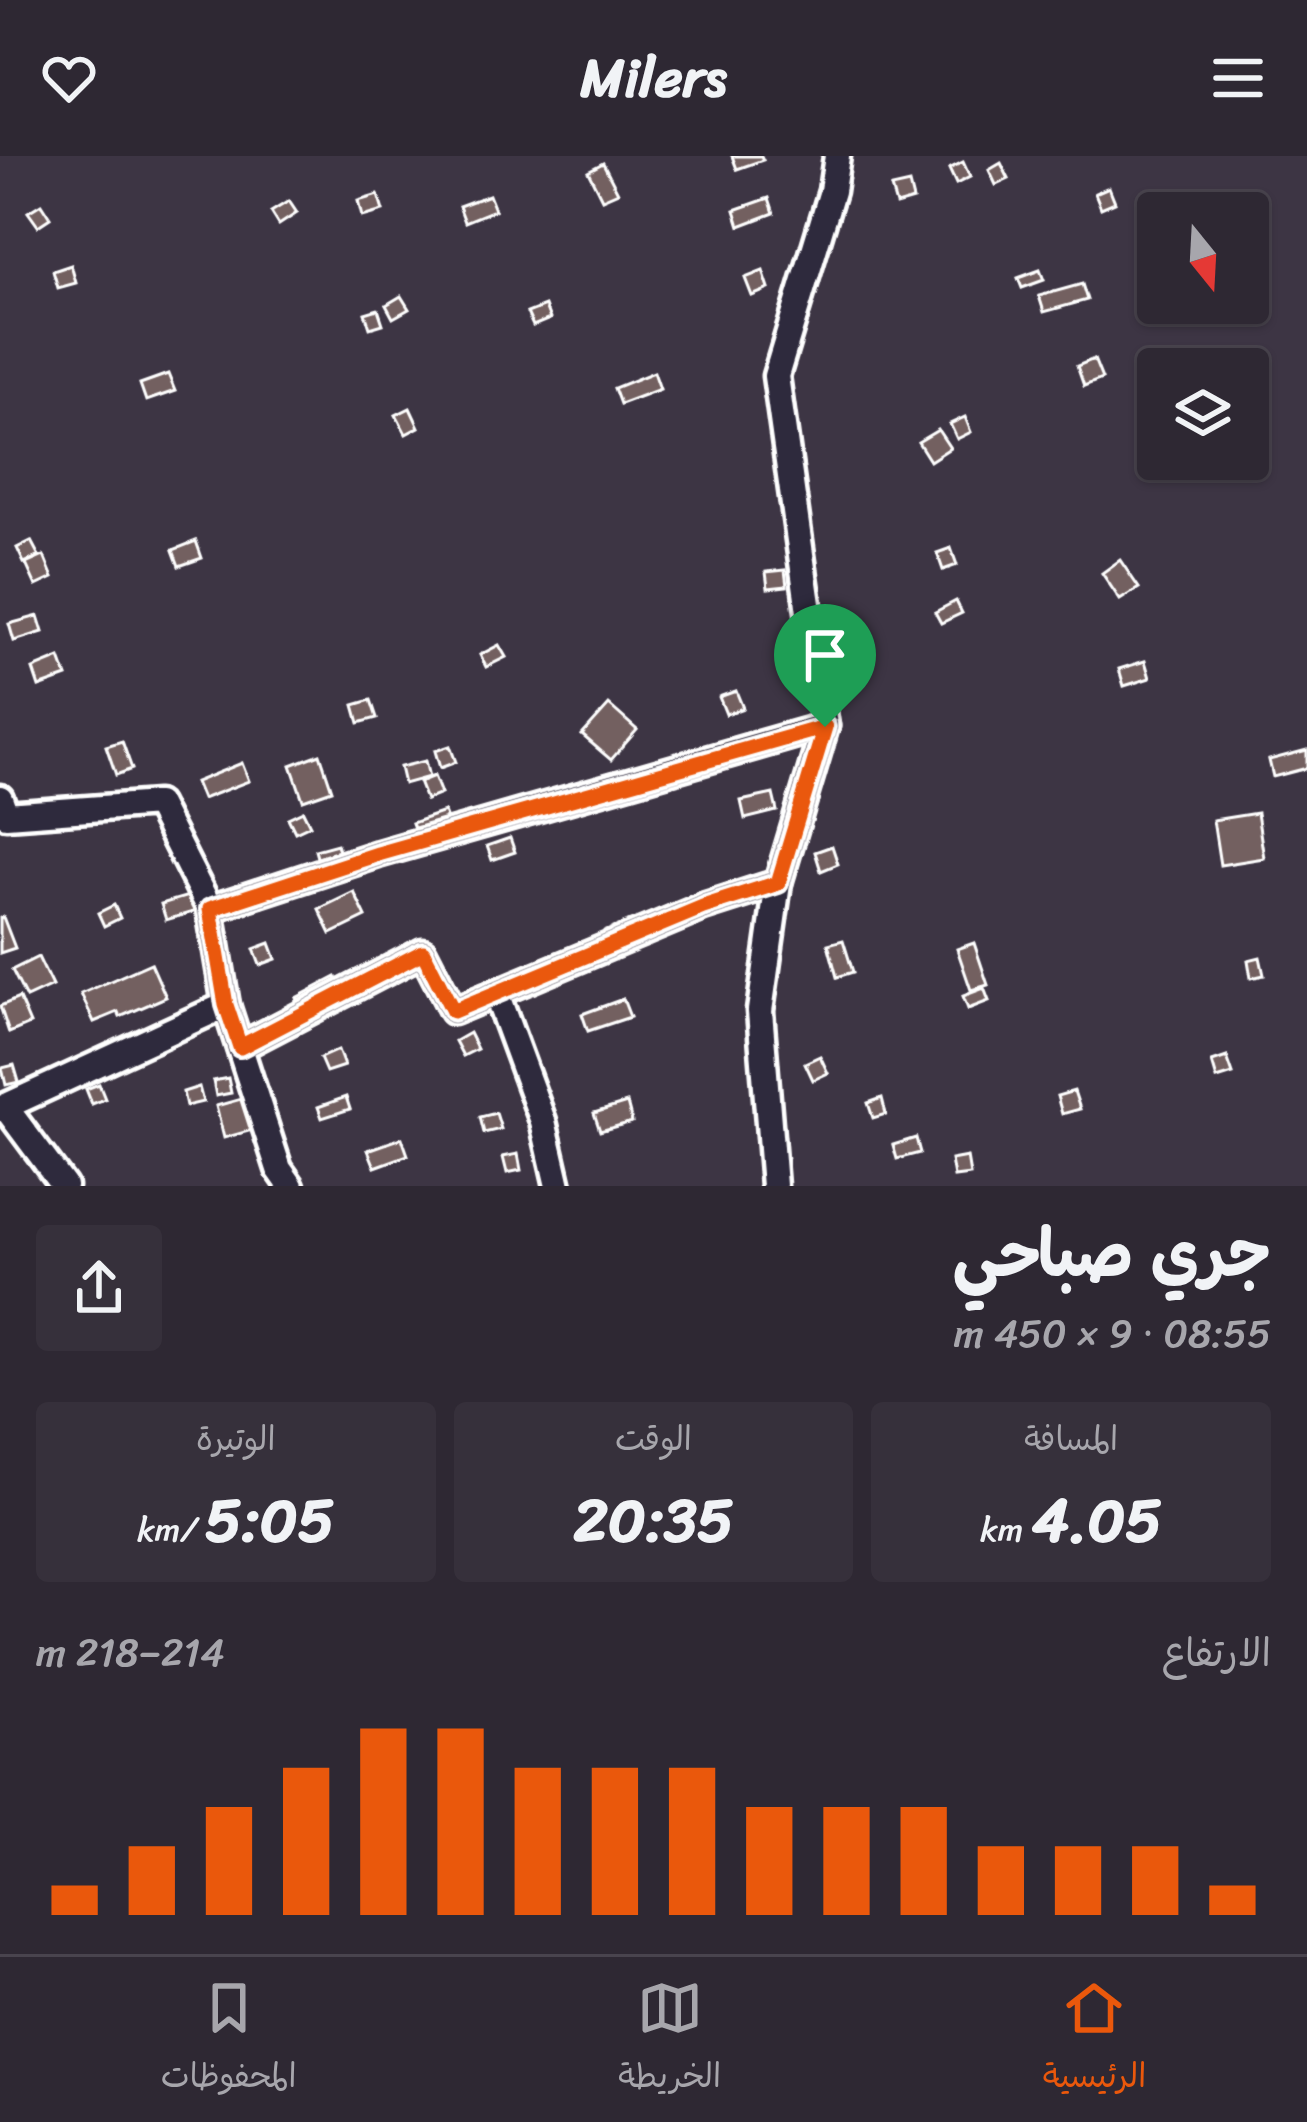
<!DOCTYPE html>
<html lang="ar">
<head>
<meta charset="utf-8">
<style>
	body { margin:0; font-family:Sriracha,"Playpen Sans Arabic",sans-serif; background:#36303b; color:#f1f3f6; direction:rtl; height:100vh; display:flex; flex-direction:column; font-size:45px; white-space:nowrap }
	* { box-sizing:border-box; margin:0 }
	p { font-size:39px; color:#a7a6ac }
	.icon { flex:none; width:66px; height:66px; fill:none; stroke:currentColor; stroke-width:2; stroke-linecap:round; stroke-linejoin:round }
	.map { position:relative; height:1030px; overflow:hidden; direction:ltr }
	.details { display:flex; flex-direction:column; background:#2e2833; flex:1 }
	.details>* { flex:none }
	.needle { width:78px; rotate:162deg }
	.buttons { position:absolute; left:1137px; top:36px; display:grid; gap:24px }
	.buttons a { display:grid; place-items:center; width:132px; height:132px; border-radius:12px; background:#2e2833; box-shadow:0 3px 9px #0004,0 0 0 3px #49444e; font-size:60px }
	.pin { position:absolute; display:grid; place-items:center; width:102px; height:102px; color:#fff; margin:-123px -51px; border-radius:50% 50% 50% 0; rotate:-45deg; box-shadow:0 0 12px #0007 }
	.pin .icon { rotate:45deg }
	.round { display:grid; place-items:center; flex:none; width:126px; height:126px; border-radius:12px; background:#36303b }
	.head { display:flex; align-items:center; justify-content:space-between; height:204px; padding:0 36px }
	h1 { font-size:66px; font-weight:700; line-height:90px }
	.metrics { display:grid; grid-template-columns:repeat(3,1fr); gap:18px; height:204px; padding:12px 36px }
	.metrics div { display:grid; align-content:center; border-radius:12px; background:#36303b; text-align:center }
	.metrics b { font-size:60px; font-weight:700 }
	.metrics small { font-size:33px; font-weight:400 }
	.metrics p { font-size:33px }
	.chart { height:336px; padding:24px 36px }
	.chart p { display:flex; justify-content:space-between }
	.chart svg { width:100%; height:216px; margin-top:12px; stroke:#ea580c; stroke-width:6 }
	header { display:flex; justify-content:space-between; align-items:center; height:156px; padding:0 36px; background:#2e2833; font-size:54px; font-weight:700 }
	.dock { display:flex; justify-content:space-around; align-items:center; height:168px; border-top:3px solid #49444e; background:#2e2833; font-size:33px; color:#a7a6ac }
	.dock a { display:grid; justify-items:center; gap:6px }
	.dock .on { color:#ea580c }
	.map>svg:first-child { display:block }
	.building { fill:#736060; stroke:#fff; stroke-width:3 }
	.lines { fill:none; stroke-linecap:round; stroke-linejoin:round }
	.street-casing { stroke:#fff; stroke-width:33 }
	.street { stroke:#2f2a3d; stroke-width:24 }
	.route-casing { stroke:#fff; stroke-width:24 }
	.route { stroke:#ea580c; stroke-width:15 }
</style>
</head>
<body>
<header><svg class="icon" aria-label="menu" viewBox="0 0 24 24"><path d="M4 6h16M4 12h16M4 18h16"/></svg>Milers<svg class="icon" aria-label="heart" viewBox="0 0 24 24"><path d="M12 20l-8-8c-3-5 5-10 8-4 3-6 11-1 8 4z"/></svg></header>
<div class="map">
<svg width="1307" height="1030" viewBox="0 0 1307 1030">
	<rect width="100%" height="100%" fill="#3d3544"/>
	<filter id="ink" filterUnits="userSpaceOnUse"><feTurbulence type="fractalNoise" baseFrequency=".00833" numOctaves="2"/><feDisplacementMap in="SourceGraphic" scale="24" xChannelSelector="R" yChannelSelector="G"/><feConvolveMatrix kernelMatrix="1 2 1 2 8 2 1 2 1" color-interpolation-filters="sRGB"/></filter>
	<g filter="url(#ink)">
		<g class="building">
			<path d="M732,0H761L763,4L737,13Z"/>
			<path d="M963,6L970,21L956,28L949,13Z"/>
			<path d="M603,7L618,36L602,43L588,15Z"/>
			<path d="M1001,7L1009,23L996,29L989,14Z"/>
			<path d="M909,28L913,44L896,49L891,32Z"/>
			<path d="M1109,31L1115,46L1101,52L1095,37Z"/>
			<path d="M378,39L383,55L362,61L358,45Z"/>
			<path d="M489,39L495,54L465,66L459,50Z"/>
			<path d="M769,42L774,57L740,70L735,54Z"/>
			<path d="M289,45L297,57L279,69L271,56Z"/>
			<path d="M41,48L50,62L38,70L28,56Z"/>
			<path d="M71,109L76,127L58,132L53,115Z"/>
			<path d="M1040,114L1044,124L1022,132L1018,122Z"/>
			<path d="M763,115L769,133L752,140L745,122Z"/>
			<path d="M1082,128L1087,144L1044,156L1039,140Z"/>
			<path d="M401,140L409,153L393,162L386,149Z"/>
			<path d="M545,150L550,163L533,170L527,157Z"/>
			<path d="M378,153L383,168L370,172L365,157Z"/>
			<path d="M1094,203L1102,223L1084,230L1077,210Z"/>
			<path d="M654,216L660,233L620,248L614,232Z"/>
			<path d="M168,218L175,235L146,245L140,228Z"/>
			<path d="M410,252L419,271L406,278L396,259Z"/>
			<path d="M965,261L971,276L957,283L950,268Z"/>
			<path d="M938,274L950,292L930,305L918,286Z"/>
			<path d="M31,385L39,400L24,407L17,392Z"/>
			<path d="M196,385L202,402L179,410L173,394Z"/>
			<path d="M951,392L957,409L943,414L937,397Z"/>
			<path d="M44,400L53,422L36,430L26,408Z"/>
			<path d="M1120,404L1139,432L1120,444L1102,417Z"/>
			<path d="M785,414L787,430L768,432L766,416Z"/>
			<path d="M956,445L962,457L941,467L935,456Z"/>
			<path d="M38,460L43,476L14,485L9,468Z"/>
			<path d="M499,489L506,501L486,511L480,499Z"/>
			<path d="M60,502L67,521L39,531L33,513Z"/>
			<path d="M1145,505L1150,522L1124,530L1119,513Z"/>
			<path d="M736,535L743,552L726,558L719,541Z"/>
			<path d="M371,544L377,562L359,567L354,549Z"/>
			<path d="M609,549L637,574L611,604L582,579Z"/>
			<path d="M122,585L132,613L116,619L106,590Z"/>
			<path d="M450,590L456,606L440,612L435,595Z"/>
			<path d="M1307,594V612L1273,621L1269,604Z"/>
			<path d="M320,598L332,634L303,644L291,609Z"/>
			<path d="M425,605L429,621L404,628L400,611Z"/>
			<path d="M242,607L249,625L202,643L195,626Z"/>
			<path d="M434,620L441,638L426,644L419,626Z"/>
			<path d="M773,638L777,655L745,663L741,645Z"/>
			<path d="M303,655L310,669L295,676L288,662Z"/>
			<path d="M444,656L450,672L418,683L412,667Z"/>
			<path d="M1257,657L1264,702L1220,709L1213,664Z"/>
			<path d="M510,682L515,696L492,704L487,690Z"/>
			<path d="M337,688L341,702L319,709L315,694Z"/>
			<path d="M832,690L838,708L821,715L815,696Z"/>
			<path d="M354,736L366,761L331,778L319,753Z"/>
			<path d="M195,738L200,754L166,764L161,748Z"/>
			<path d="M114,749L120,762L104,770L98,757Z"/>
			<path d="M3,761L15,792L0,797V762Z"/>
			<path d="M843,784L853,816L837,821L828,788Z"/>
			<path d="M270,787L276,803L260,809L254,793Z"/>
			<path d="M974,787L988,829L971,834L957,793Z"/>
			<path d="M38,801L52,830L26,842L12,814Z"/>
			<path d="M1260,801L1264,819L1251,822L1248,804Z"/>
			<path d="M151,807L166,841L120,861L118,856L94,866L81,838Z"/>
			<path d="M336,821L343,836L303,856L296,842Z"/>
			<path d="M984,832L989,845L968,853L963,840Z"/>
			<path d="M19,842L30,868L9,877L0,850Z"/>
			<path d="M623,843L630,861L588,875L582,858Z"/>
			<path d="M469,877L477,893L463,900L455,885Z"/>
			<path d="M338,894L344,910L326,916L320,902Z"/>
			<path d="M820,900L828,917L813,924L805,907Z"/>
			<path d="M1227,901L1233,918L1217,923L1212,906Z"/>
			<path d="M14,909L19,926L6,929L2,912Z"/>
			<path d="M228,922L231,937L216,940L213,925Z"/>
			<path d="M99,928L105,943L92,948L86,933Z"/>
			<path d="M199,931L203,946L186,950L183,936Z"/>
			<path d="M1074,935L1080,953L1062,958L1057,940Z"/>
			<path d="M248,941L256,973L224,982L216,950Z"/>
			<path d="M346,941L350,953L322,962L318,951Z"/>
			<path d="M882,942L886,958L873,962L868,947Z"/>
			<path d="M627,947L632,966L600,975L594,957Z"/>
			<path d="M496,957L501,973L484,977L480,961Z"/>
			<path d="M402,982L408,999L375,1011L368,994Z"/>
			<path d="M916,982L920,997L897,1003L893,989Z"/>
			<path d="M518,998L521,1014L507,1017L503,1001Z"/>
			<path d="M967,1001L970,1019L954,1021L951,1004Z"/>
		</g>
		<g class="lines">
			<defs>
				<g id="street">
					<path d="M0,642L6,659L157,648L210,753L226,849L279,1013L291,1030"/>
					<path d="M210,753L378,698L825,570"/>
					<path d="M496,837L543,965L558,1030"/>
					<path d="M240,891L423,796L453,855L703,751L778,727"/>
					<path d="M6,952L64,1030"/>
					<path d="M0,953L226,849"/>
					<path d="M774,1030L760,855L778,727L825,570L776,220L832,35L837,0"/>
				</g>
			</defs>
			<use href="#street" class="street-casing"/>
			<use href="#street" class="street"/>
		</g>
	</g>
	<g class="lines" filter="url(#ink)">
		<defs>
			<path id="route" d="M825,571L778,727L703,751L453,855L423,796L240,891L226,849L210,753L378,698Z"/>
		</defs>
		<use href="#route" class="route-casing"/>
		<use href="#route" class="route"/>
	</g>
</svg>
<div class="buttons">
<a><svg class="needle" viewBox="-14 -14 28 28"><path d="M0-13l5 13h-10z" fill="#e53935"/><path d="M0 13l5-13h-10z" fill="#a7a6ac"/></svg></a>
<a><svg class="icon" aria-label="layers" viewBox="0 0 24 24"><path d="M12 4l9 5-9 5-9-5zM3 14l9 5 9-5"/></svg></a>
</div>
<div class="pin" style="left:825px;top:571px;background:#1e9e55"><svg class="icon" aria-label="arrive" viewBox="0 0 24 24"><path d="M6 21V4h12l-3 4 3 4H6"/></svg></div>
</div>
<section class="details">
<div class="head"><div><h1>جري صباحي</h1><p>08:55 · 9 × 450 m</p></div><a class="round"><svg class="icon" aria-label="share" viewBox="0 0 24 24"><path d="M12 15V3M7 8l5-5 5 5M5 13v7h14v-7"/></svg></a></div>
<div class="metrics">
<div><p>المسافة</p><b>4.05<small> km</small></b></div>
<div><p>الوقت</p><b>20:35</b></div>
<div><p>الوتيرة</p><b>5:05<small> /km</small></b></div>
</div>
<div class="chart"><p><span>الارتفاع</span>214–218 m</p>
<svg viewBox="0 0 160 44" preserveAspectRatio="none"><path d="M5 44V38M15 44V30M25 44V22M35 44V14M45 44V6M55 44V6M65 44V14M75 44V14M85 44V14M95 44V22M105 44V22M115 44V22M125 44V30M135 44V30M145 44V30M155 44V38"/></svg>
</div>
</section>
<nav class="dock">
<a class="on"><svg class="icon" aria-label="home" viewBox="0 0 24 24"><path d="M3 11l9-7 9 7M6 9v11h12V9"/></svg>الرئيسية</a>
<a><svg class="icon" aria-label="map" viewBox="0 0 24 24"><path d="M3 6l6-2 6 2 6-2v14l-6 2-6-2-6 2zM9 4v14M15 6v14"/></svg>الخريطة</a>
<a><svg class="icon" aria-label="saved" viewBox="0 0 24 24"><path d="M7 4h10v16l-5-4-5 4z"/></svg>المحفوظات</a>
</nav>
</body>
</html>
